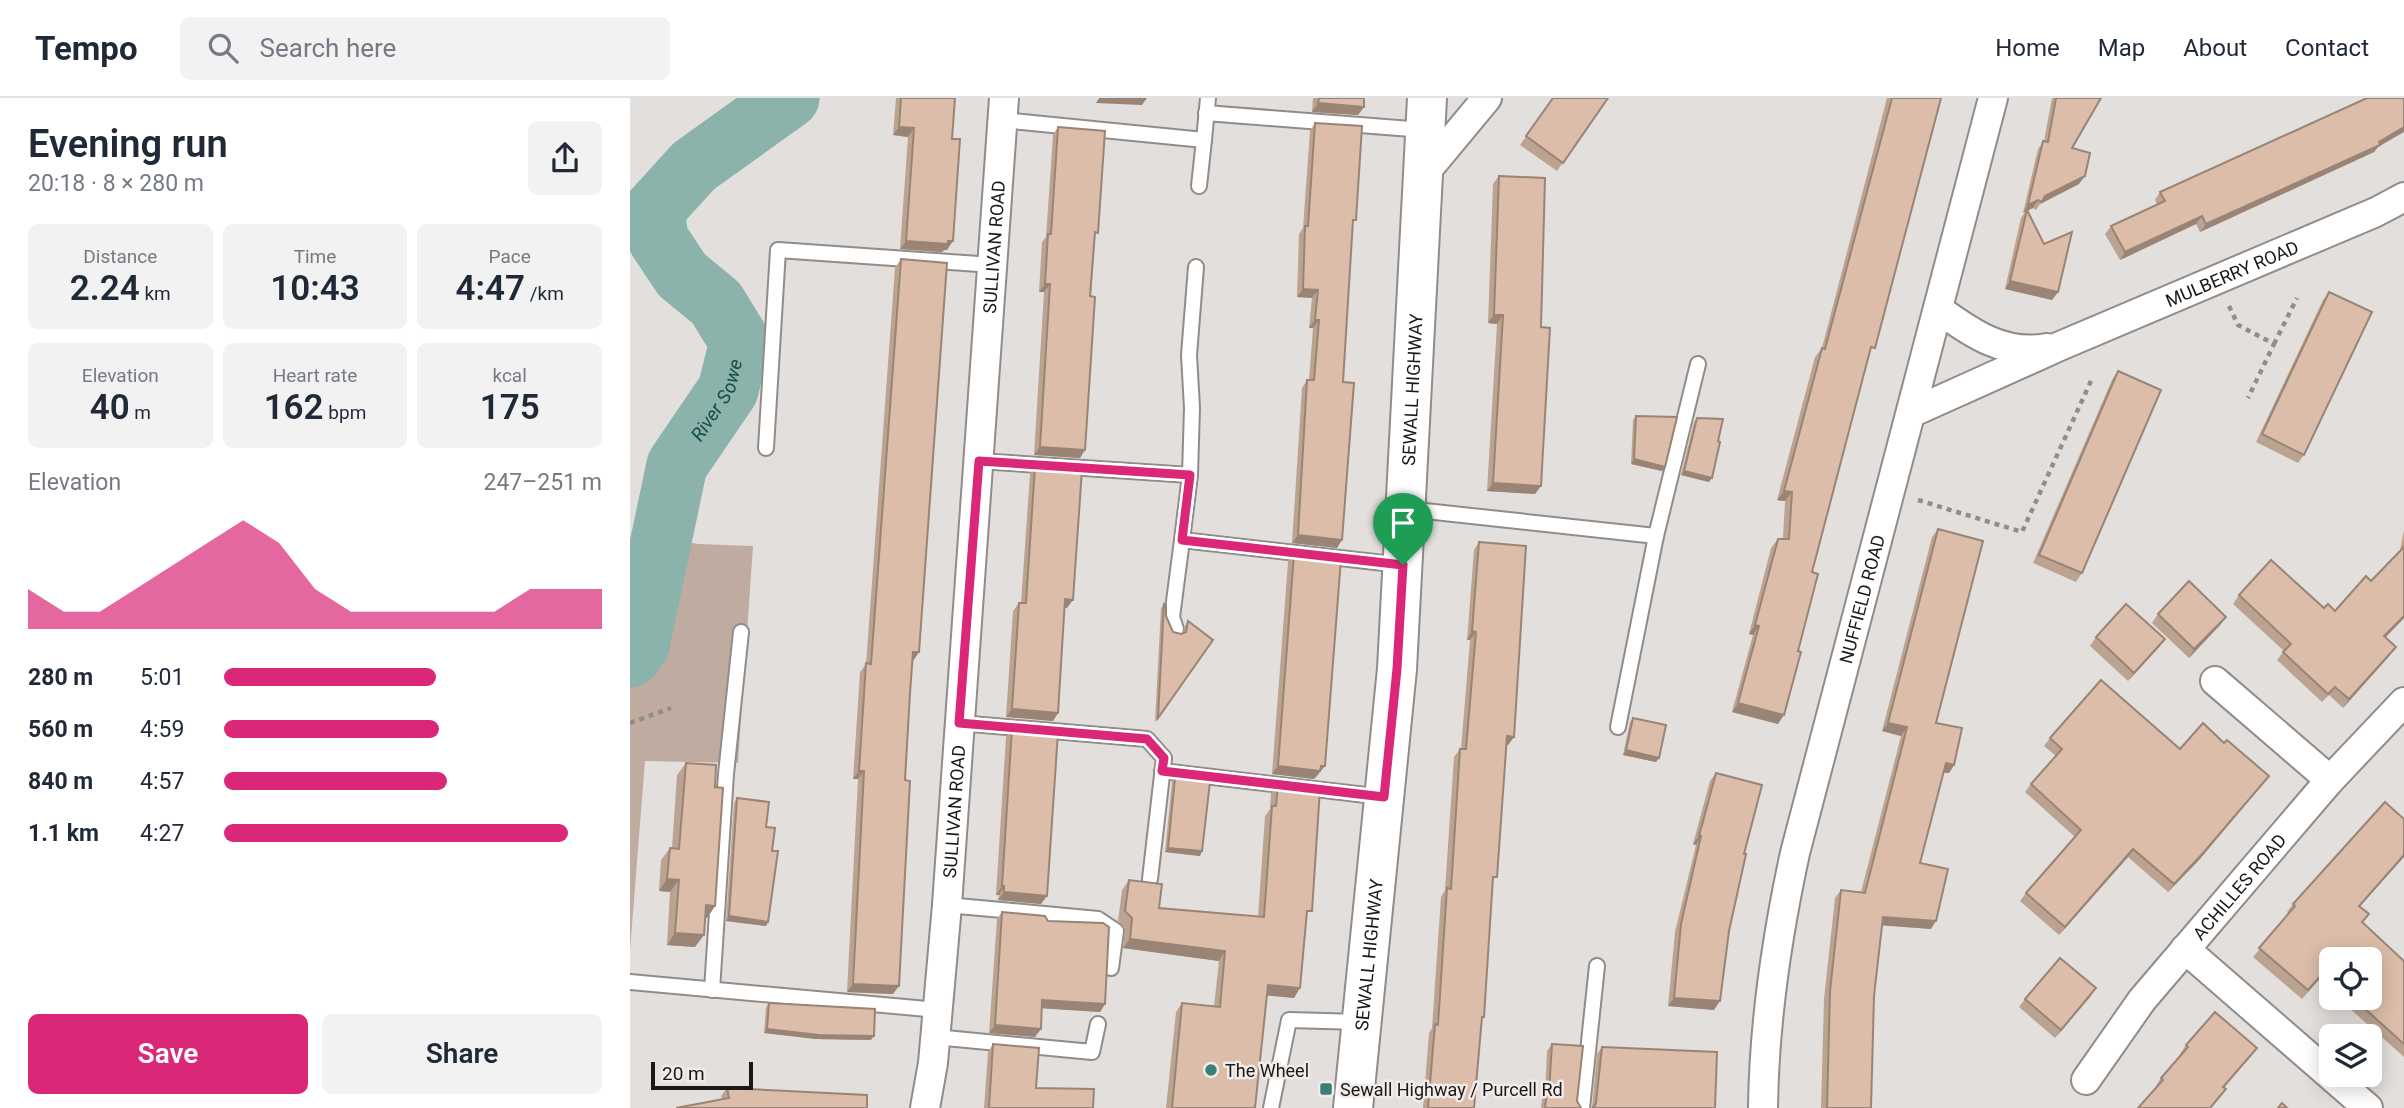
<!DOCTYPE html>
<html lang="en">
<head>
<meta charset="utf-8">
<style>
	body { margin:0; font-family:Roboto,sans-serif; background:#f2f2f3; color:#1f2937; height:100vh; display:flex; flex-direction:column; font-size:26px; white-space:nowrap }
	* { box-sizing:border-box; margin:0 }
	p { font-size:23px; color:#747a83 }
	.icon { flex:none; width:38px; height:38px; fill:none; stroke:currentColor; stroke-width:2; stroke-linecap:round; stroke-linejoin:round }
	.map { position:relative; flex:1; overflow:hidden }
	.details { display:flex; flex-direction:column; background:#fff; width:630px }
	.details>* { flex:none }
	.controls { position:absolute; left:1689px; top:849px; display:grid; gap:14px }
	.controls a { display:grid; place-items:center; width:63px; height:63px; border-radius:10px; background:#fff; box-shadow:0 4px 18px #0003; font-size:35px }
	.scale { position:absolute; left:21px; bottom:18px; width:102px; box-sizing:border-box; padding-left:7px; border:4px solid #1a1918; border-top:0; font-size:19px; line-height:24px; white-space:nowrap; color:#1a1918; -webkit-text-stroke:5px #f1ece9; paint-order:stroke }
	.pin { position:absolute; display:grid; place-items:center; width:60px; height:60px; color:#fff; margin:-72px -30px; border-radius:50% 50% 50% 0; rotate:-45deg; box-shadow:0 0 7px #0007 }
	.pin .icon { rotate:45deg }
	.round { display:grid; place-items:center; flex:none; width:74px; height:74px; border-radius:10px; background:#f2f2f3 }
	.overview { display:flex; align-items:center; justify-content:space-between; height:119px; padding:0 28px }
	h1 { font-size:38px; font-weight:600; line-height:52px }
	.metrics { display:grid; grid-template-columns:repeat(3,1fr); gap:10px; height:119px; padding:7px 28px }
	.metrics div { display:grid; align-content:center; border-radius:10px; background:#f2f2f3; text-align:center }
	.metrics b { font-size:35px; font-weight:600 }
	.metrics small { font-size:19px; font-weight:400 }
	.metrics p { font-size:19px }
	.chart { height:196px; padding:14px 28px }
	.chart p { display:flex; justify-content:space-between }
	.chart svg { width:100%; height:126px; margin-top:7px; fill:#db2777; opacity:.7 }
	.primary-button { display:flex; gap:14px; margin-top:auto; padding:14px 28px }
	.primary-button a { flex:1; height:80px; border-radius:10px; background:#db2777; color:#fff; font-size:28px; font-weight:600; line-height:80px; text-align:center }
	.primary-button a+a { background:#f2f2f3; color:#1f2937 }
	ul { padding:0 28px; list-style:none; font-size:23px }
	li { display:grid; grid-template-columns:112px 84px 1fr; align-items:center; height:52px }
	li i { height:18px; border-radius:9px; background:#db2777 }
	header { display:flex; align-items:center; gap:42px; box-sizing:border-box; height:98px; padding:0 35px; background:#fff; border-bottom:2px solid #e0e1e3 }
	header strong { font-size:33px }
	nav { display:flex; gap:38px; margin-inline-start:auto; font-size:24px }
	.search { width:490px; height:63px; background:#f2f2f3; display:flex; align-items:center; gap:18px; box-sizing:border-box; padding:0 24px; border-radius:10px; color:#747a83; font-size:26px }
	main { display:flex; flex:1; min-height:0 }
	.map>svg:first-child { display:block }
	.green { fill:#bfab9f }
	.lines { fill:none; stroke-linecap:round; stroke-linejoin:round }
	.river { stroke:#8bb2ab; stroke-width:61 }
	.lane-casing { stroke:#918c8a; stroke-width:18 }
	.street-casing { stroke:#918c8a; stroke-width:32 }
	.secondary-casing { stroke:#918c8a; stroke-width:42 }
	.path { stroke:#908d8b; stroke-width:4.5; stroke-dasharray:5 5; stroke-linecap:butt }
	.lane { stroke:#fff; stroke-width:14 }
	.street { stroke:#fff; stroke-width:28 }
	.secondary { stroke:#fff; stroke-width:38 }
	.wall { fill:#bca391 }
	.shaded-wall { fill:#998476 }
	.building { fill:#dbbda9; stroke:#998476; stroke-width:2 }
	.route-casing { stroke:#fff; stroke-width:14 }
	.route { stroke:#db2777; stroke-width:9 }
	.poi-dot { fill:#3b8075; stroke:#f1ece9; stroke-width:2.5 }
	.labels { text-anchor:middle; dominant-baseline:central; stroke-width:5; stroke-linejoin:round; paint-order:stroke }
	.street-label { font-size:18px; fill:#1a1918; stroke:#f1ece9 }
	.poi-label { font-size:18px; fill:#1a1918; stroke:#f1ece9; text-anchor:start }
	.water-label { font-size:19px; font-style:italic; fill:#154e45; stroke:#f1ece9 }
</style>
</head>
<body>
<header>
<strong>Tempo</strong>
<div class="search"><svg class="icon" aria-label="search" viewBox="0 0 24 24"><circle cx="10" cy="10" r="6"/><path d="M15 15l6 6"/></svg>Search here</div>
<nav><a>Home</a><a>Map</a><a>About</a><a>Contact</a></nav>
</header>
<main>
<section class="details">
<div class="overview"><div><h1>Evening run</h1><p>20:18 · 8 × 280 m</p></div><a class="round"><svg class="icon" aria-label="share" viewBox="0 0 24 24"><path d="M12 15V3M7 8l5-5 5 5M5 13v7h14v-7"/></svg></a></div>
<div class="metrics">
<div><p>Distance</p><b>2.24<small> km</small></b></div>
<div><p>Time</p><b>10:43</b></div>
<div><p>Pace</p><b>4:47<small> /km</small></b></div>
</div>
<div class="metrics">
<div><p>Elevation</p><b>40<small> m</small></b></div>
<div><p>Heart rate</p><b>162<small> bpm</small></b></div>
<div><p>kcal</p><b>175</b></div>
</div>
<div class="chart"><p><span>Elevation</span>247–251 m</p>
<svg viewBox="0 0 160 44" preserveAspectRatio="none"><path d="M0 44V30L10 38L20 38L30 30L40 22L50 14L60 6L70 14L80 30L90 38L100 38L110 38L120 38L130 38L140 30L150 30L160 30V44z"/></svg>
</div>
<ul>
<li><b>280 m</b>5:01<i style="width:56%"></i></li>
<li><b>560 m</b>4:59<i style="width:57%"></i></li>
<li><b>840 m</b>4:57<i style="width:59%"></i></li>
<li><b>1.1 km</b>4:27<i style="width:91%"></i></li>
</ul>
<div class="primary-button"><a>Save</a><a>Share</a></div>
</section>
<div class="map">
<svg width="1774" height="1010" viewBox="0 0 1774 1010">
	<rect width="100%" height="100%" fill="#e3dfdc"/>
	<path class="green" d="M10,438L69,446L123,448L108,665L15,663L0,852V476Z"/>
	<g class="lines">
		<path class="river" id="s1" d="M0,559L9,547L47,367L98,292L110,244L86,205L52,177L28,141L24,112L64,68L159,0"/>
		<defs>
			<g id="lane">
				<path d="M576,15L794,32"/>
				<path d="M372,22L574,42L578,0"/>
				<path d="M569,88L574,42"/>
				<path d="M136,350L148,152L363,167"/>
				<path d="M349,363L560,377L562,310L559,257L566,169"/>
				<path d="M560,377L552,442L771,467"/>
				<path d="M777,411L1026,438L1068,266"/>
				<path d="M546,531L542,519L552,442"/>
				<path d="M329,625L517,641L534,660L520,781"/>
				<path d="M988,629L1026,438"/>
				<path d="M532,673L753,699"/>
				<path d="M317,807L468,821L486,833L481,870"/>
				<path d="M0,884L308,912"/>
				<path d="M82,892L96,676L111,534"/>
				<path d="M305,939L462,954L468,926"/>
				<path d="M641,1010L659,922L730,924"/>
				<path d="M952,1010L967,868"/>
			</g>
			<g id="street">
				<path d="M793,77L857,0"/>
				<path d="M1308,211C1341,235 1374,258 1417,250"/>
				<path id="s2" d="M1281,315L1430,248L1746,114L1774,99"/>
				<path d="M1585,583L1700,682"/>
				<path d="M1555,851L1738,1010"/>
				<path id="s3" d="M1456,982L1512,902L1700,682L1774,604"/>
				<path id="s4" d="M295,1010L303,965L317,807L374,0"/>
				<path id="s5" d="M1133,1010C1134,925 1147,838 1165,755L1363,0"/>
			</g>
			<g id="secondary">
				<path id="s6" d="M723,1010L767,571L797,0"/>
			</g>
		</defs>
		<use href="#lane" class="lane-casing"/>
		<use href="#street" class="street-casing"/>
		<use href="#secondary" class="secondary-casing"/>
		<g class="path">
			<path d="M1599,208L1608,227L1644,246L1618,300"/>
			<path d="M1644,246L1667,200"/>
			<path d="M1288,402L1392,434L1461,283"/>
			<path d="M0,625L41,610"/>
		</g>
		<use href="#lane" class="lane"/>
		<use href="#street" class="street"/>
		<use href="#secondary" class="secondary"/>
	</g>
	<g class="wall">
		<path d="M266,0H325L322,41L317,152H314L312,154L270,151L278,39L263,37Z"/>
		<path d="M683,0H734V9L728,17L682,14Z"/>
		<path d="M923,0H978L927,73L890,47Z"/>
		<path d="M1257,0H1311L1238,259L1182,474L1148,626L1102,614L1123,537L1119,536L1141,450L1148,441H1153L1155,403L1147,402L1185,259L1192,250Z"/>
		<path d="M1422,0H1471L1442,50L1449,86L1410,106L1406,112L1403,110L1398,112L1428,194L1422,202L1375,191L1391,120L1396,113L1393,115L1408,51L1414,43Z"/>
		<path d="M685,25L722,127L713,284L707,450L662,445L672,290L677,282H679L683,230H679L682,200L667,199L669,136L673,130L680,33Z"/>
		<path d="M428,29L465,140L450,360L404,357L414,194H409L412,144L416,139L423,37Z"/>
		<path d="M1748,49L1744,54L1570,134L1566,126L1490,162L1475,136L1481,128L1527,106L1525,102L1530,94Z"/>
		<path d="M869,78L905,396L857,393L867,226L858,225L863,86Z"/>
		<path d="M271,161L289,554L282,563L263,896L217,894L228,681H223L230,574L236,566L265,170Z"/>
		<path d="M1699,194L1674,357L1668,365L1626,344L1693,202Z"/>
		<path d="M1488,273L1452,475L1446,484L1403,465L1482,282Z"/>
		<path d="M1006,318L1035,369L1032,373L1001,366L1003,322Z"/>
		<path d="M1067,320L1079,384L1051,377L1064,324Z"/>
		<path d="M405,368L437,510H435L423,623L376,619L383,513L389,505H391L400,376Z"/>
		<path d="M1308,431L1306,625L1324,667L1319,675L1313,674L1290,765L1301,831L1252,827L1244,898L1241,1010H1191L1194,901L1205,800L1211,792L1231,794L1271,638L1252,633L1302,439Z"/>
		<path d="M1774,432V520L1756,539L1766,549L1760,557L1713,610L1699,597L1692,604L1647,562L1654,553L1603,506L1609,497L1705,513L1741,483L1770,452Z"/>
		<path d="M849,444L884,639L878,647H876L863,786L844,1010H793L799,935L802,930L811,799L815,792L824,659L830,651H831L840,542H837L844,452Z"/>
		<path d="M664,456L689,676L684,681L642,676L658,464Z"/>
		<path d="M534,506L536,518L543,534L551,536L553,535L555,528L558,523L583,542L525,624L531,510Z"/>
		<path d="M1528,516L1596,519L1590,527L1559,560L1522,525Z"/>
		<path d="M1466,539L1535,541L1529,549L1498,583L1460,548Z"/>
		<path d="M1003,620L1029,660L1026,664L993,657L1000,624Z"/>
		<path d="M382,630L411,806L368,802L369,797H366L376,639Z"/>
		<path d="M1420,640L1550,651L1594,645L1639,678L1569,762L1538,794L1498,759L1429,837L1390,803L1396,795L1445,739L1395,694L1401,686L1426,658L1414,648Z"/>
		<path d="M56,665L85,689V808L77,820H75L65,849L37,847L40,794L29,793L31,762L40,750H42L47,677Z"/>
		<path d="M1086,675L1114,756L1084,912L1038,908L1045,834L1066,747L1063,746L1080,683Z"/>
		<path d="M545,680L570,758L535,754L542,684Z"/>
		<path d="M648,686L676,820L664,900L637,897L625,1010H536L546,914L552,905L584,908L589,863L493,850L495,830L488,823L492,792L499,782L529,810L628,819L635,718L640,711L641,695Z"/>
		<path d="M107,700L136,729L142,753L138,824L136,828L96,823L104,705Z"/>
		<path d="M1663,806L1730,809L1733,824L1774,863V959L1708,900H1740L1701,861V893L1689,882L1672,901L1623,859L1659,816L1657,814Z"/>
		<path d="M372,814L418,823L475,906L470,914L412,910L405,939L359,935L367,821Z"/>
		<path d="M1460,899L1425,940L1389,909L1395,901Z"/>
		<path d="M139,905L241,942L186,941L134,935L136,909Z"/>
		<path d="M363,946L406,990L463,1010H354L358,954Z"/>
		<path d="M922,946L947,1003L951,1010H911L912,1001L915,997L917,953Z"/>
		<path d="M1556,947L1627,950L1594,990L1590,1000L1527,989L1526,988L1531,980L1552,957L1550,956Z"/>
		<path d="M972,949L1085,1010H962L967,956Z"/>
		<path d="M97,990L237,1010L92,1001L91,998Z"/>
	</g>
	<g class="shaded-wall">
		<path d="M469,0H517L512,7L466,5Z"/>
		<path d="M688,5L734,9L728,17L682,14Z"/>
		<path d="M269,29L284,30L278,39L263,37Z"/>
		<path d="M1774,29V34L1748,49L1744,54L1570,134L1576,126L1749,44Z"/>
		<path d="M1455,78L1449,86L1410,106L1415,98Z"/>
		<path d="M1408,102L1403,110L1393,115L1398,107Z"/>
		<path d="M1572,118L1566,126L1490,162L1495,154Z"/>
		<path d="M276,143H323L317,152H314L312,154L270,151Z"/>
		<path d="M1380,183L1428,194L1422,202L1375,191Z"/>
		<path d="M415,186H420L414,194H409Z"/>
		<path d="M673,191L688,192L682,200L667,199Z"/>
		<path d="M864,217H873L867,226L858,225Z"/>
		<path d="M685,222H689L683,230H679Z"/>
		<path d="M410,349L455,352L450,360L404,357Z"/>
		<path d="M1004,361L1035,369L1032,373L1001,366Z"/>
		<path d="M1054,373L1082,380L1079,384L1051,377Z"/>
		<path d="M863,385L911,388L905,396L857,393Z"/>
		<path d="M1154,393L1162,394L1155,403L1147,402Z"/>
		<path d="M668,437L712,442L707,450L662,445Z"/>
		<path d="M435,501L443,502L437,510H430Z"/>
		<path d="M1774,518V520L1749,546L1754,538Z"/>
		<path d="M1596,519L1590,527L1559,560L1564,551Z"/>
		<path d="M1125,527L1129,528L1123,537L1119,536Z"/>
		<path d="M842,533L846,534L840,542H837Z"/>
		<path d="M1535,541L1529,549L1498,583L1504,575Z"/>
		<path d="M1766,549L1760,557L1713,610L1719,601Z"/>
		<path d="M283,554H289L283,563Z"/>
		<path d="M1108,605L1154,617L1148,626L1102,614Z"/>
		<path d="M382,611L428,615L423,623L376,619Z"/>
		<path d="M1258,625L1277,629L1271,638L1252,633Z"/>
		<path d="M877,638L884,639L878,647H871Z"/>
		<path d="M996,652L1029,660L1026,664L993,657Z"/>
		<path d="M1316,665L1324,667L1319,675L1310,674Z"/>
		<path d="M648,668H695L684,681L642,676Z"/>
		<path d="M229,673H234L228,681H223Z"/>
		<path d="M1639,678L1569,762L1538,794L1544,786Z"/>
		<path d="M1069,738H1071L1066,747L1063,746Z"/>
		<path d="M538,750L572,753L570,758L535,754Z"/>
		<path d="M1503,751L1498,759L1429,837L1435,829Z"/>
		<path d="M1774,757V759L1723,816L1729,808Z"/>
		<path d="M37,781L49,782L40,794L29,793Z"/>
		<path d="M372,788H374L369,797H366Z"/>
		<path d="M374,794L417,798L411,806L368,802Z"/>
		<path d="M76,807L85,808L77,820L68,819Z"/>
		<path d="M99,818L138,824L136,828L96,823Z"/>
		<path d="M1253,819L1306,823L1301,831L1247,827Z"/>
		<path d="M45,835L74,837L65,849L37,847Z"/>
		<path d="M500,841L595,853L589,863L493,850Z"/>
		<path d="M223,886L269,888L263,896L217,894Z"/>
		<path d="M638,887L670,890L664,900L631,897Z"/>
		<path d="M1466,890L1460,899L1425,940L1431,932Z"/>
		<path d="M1044,900L1090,903L1084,912L1038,908Z"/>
		<path d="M412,902L475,906L470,914L407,910Z"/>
		<path d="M365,927L411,931L405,939L359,935Z"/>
		<path d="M137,931L244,938L241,942L186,941L134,935Z"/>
		<path d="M1627,950L1621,958L1587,997L1593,989Z"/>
	</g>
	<g class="building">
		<path d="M271,0H325L322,41H330L323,143H318V146L276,143L284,30L269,29Z"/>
		<path d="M689,0H734V9L688,5Z"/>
		<path d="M923,0H978L933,65L896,38Z"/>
		<path d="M1262,0H1311L1245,250L1241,249L1182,474L1188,476L1168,553L1171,554L1154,617L1108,605L1129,528L1125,527L1148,441H1159L1162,394L1154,393L1192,250L1195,251Z"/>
		<path d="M1426,0H1471L1442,50L1460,55L1455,78L1415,98L1412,104L1408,102L1398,107L1413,43L1418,44Z"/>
		<path d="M1737,0H1774V29L1749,44L1750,47L1576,126L1572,118L1495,154L1481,128L1535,103L1530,94Z"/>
		<path d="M685,25L732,28L726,122H723L713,284L724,285L712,442L668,437L677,282H684L689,222H685L688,192L673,191L675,128H678Z"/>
		<path d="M428,29L475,33L468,135L465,134L460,198L465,199L455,352L410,349L420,186H415L418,136H421Z"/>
		<path d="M869,78L915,80L911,229L920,230L911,388L863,385L873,217H864Z"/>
		<path d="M1397,112L1414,146L1442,134L1428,194L1380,183Z"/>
		<path d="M271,161L317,165L289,554H283L280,595L275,682L280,683L269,888L223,886L234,673H229L236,565L241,566Z"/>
		<path d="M1699,194L1742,214L1674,357L1632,336Z"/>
		<path d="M1488,273L1531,292L1452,475L1409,457Z"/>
		<path d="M1006,318L1047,319L1035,369L1004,361Z"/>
		<path d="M1067,320L1093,321L1088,343L1090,344L1082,380L1054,373Z"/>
		<path d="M405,368L452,371L443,502L435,501L428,615L382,611L389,505H396Z"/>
		<path d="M1308,431L1353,443L1306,625L1332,630L1324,667L1316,665L1290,765L1318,771L1306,823L1253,819L1244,898L1241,1010H1197L1200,893L1211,792L1235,795L1277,629L1258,625Z"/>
		<path d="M849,444L896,448L884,639L877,638L867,779H863L854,919H852L844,1010H798L805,926L808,927L817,790L821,791L830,651H836L846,534L842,533Z"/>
		<path d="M1774,449V518L1754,538L1766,549L1719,601L1705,589L1698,596L1653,554L1661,546L1609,497L1641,462L1694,510L1698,506L1705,513L1736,478L1741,483Z"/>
		<path d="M664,456L711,461L695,668H691L690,673L648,668Z"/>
		<path d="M1559,483L1596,519L1564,551L1528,516Z"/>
		<path d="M534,506L536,507V518L543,534L551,536L556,534L558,523L583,542L528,620Z"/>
		<path d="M1496,506L1535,541L1504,575L1466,539Z"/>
		<path d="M1471,582L1550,651L1573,625L1594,645L1597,642L1639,678L1574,754L1544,786L1503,751L1435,829L1396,795L1451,732L1401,686L1432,651L1420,640Z"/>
		<path d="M1003,620L1036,627L1029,660L996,652Z"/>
		<path d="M382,630L428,634L417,798L374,794V788H372Z"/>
		<path d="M56,665L86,667L85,689L93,690L85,808L76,807L74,837L45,835L49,782L37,781L40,750L49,751Z"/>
		<path d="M1086,675L1132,687L1114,756H1116L1099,833L1090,903L1044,900L1051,826L1071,738H1069Z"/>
		<path d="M545,680L580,684L572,753L538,750Z"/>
		<path d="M648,686L690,691L682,813H677L670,890L638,887L625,1010H542L552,905L590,909L595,853L500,841L502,820L495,813L499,782L532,786L529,810L634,819L642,708H646Z"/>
		<path d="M107,700L139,704L136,729L145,730L142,753H148L138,824L99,818Z"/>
		<path d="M1755,704L1774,721V757L1729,808L1739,816L1732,824L1774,863V946L1723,900H1740V861H1701V879L1695,873L1678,892L1629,850L1665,808L1663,806Z"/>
		<path d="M372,814L415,818L418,823L473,825L479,829L475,906L412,902L411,931L365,927Z"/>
		<path d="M1430,860L1466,890L1431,932L1395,901Z"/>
		<path d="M139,905L245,911L244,938L189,937L137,931Z"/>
		<path d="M1585,914L1627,950L1593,989L1596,991L1580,1010H1508L1533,982L1531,980L1558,949L1556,947Z"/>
		<path d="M363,946L409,950L406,990L464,991L463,1010H359Z"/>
		<path d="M922,946L953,948L947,1003L951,1010H915L917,994H919Z"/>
		<path d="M972,949L1087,954L1085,1010H962L964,1009L966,1005Z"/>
		<path d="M97,990L237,997V1010H46L99,1000Z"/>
		<path d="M1652,1005L1657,1010H1648Z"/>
	</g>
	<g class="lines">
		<defs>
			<path id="route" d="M349,363L560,377L552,442L773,467L767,571L754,699L532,673L534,660L517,641L329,625Z"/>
		</defs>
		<use href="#route" class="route-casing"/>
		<use href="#route" class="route"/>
	</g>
	<g class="poi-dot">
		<circle cx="581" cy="972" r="7"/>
		<rect x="689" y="984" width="14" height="14" rx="3.5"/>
	</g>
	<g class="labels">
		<g class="street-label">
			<text stroke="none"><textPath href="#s4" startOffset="864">SULLIVAN ROAD</textPath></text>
			<text stroke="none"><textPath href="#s2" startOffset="350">MULBERRY ROAD</textPath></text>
			<text stroke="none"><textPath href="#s6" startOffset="721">SEWALL HIGHWAY</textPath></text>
			<text stroke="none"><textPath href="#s5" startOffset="520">NUFFIELD ROAD</textPath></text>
			<text stroke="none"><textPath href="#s4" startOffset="298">SULLIVAN ROAD</textPath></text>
			<text stroke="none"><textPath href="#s3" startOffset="247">ACHILLES ROAD</textPath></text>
			<text stroke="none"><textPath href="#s6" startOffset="154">SEWALL HIGHWAY</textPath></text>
		</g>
		<g class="poi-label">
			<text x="595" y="972">The Wheel</text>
			<text x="710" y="991">Sewall Highway / Purcell Rd</text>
		</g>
		<g class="water-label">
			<text stroke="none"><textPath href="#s1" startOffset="276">River Sowe</textPath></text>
		</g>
	</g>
</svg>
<div class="controls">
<a><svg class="icon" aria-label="locate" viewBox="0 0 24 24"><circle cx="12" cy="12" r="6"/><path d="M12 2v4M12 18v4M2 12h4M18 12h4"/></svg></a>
<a><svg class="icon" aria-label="layers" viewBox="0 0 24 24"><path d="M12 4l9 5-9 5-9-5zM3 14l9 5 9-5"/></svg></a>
</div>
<div class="scale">20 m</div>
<div class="pin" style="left:773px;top:467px;background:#1e9e55"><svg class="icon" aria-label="arrive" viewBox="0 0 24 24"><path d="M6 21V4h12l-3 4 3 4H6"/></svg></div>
</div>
</main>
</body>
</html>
